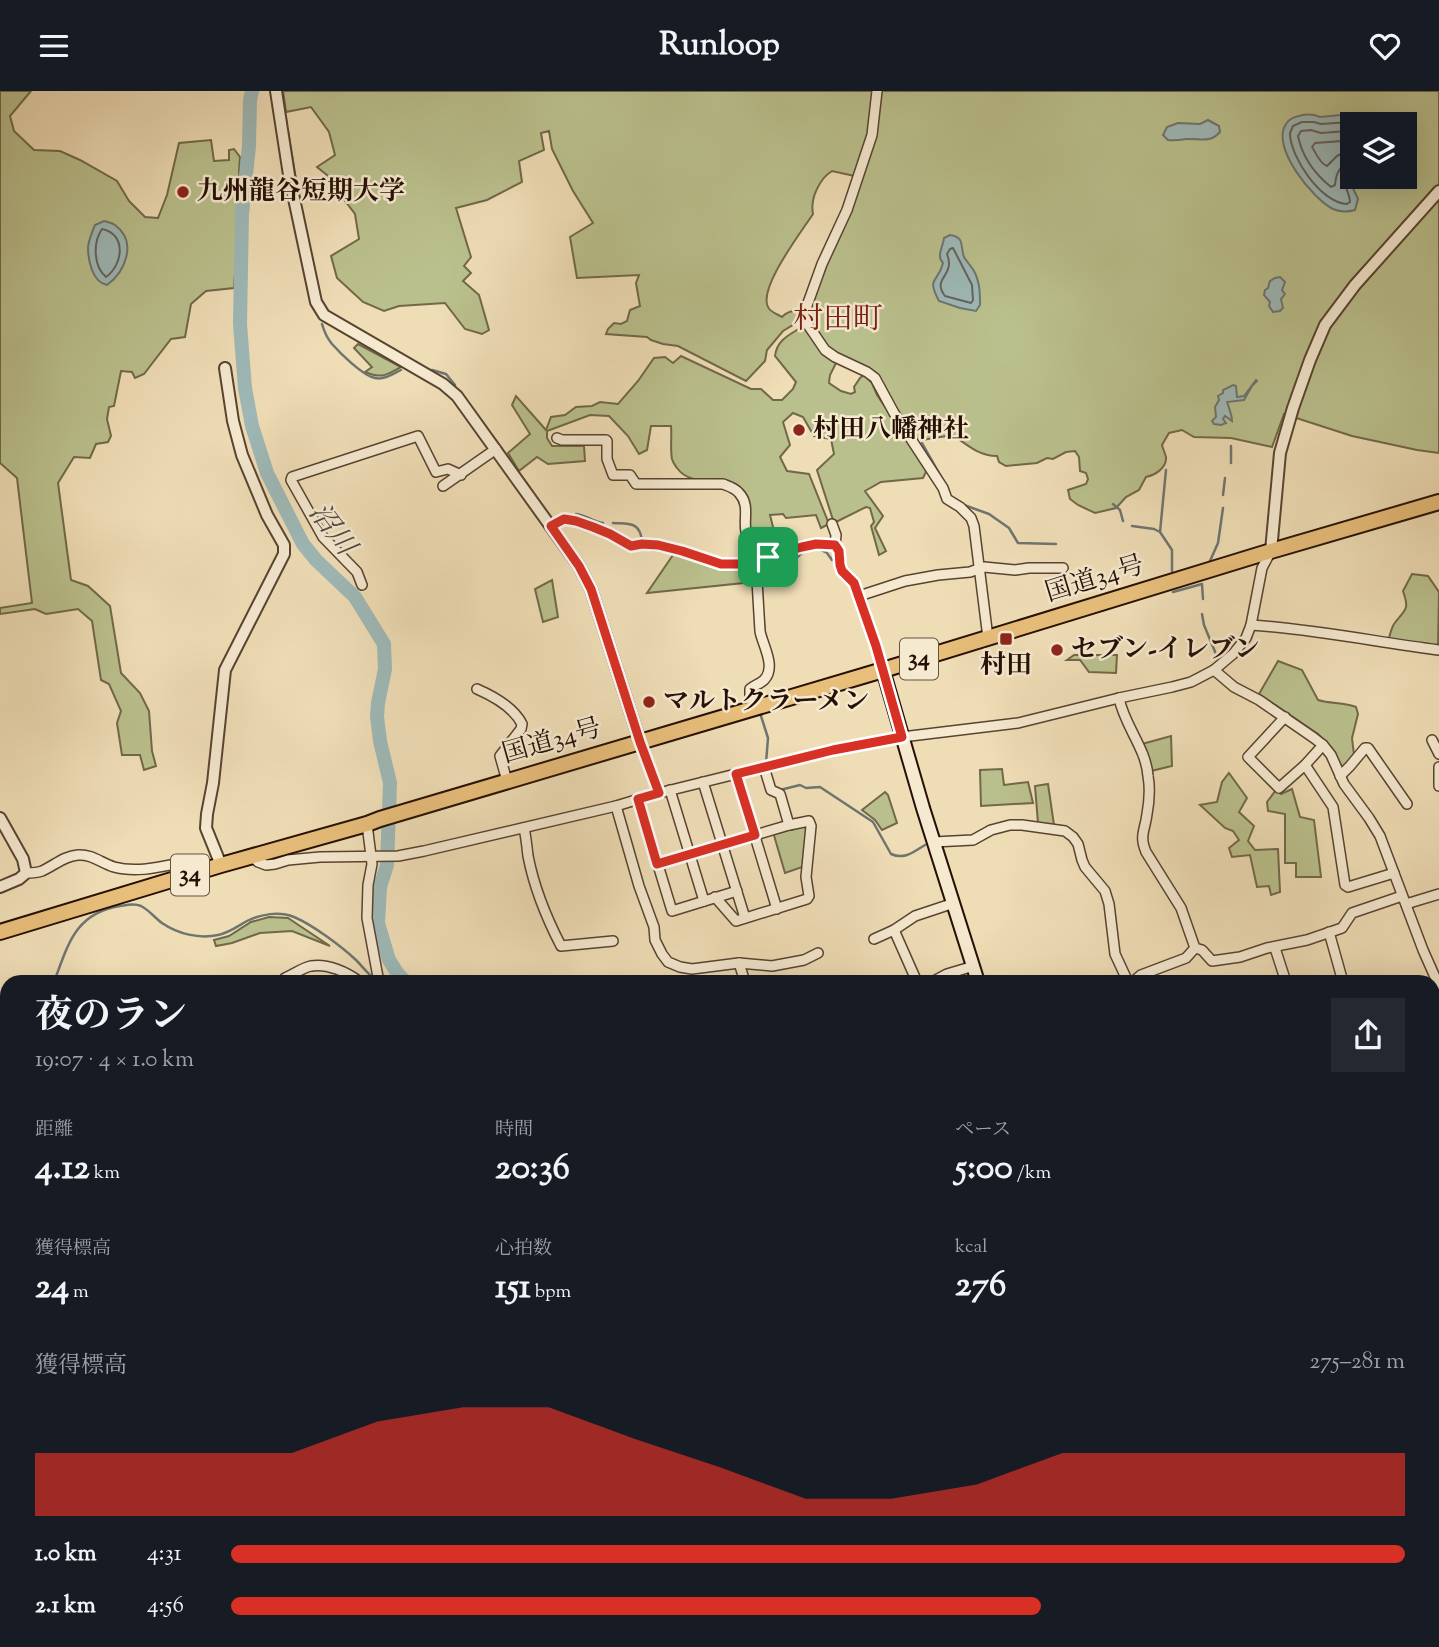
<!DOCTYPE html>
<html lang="ja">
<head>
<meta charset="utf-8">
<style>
	body { margin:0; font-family:"Sorts Mill Goudy","Noto Serif JP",serif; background:#242831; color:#f1f3f6; height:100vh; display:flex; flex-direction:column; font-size:26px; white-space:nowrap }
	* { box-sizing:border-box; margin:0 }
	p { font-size:23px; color:#9ea1a6 }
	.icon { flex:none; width:38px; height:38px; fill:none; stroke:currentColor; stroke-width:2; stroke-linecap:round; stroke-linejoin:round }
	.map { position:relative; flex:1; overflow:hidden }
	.details { position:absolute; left:0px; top:884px; width:1440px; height:674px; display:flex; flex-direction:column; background:#171b24; border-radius:21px 21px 0 0; box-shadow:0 7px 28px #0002 }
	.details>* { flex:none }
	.fabs { position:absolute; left:1340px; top:21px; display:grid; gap:14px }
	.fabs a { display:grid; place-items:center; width:77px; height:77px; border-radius:0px; background:#171b24; box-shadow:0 7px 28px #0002; font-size:35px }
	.pin { position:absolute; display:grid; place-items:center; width:60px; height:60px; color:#fff; margin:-30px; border-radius:14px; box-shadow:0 4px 10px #0006 }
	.round { display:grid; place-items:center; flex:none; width:74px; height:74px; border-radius:0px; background:#242831 }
	.headline { display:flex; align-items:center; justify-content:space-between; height:119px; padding:0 35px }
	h1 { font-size:38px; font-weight:700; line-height:52px }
	.metrics { display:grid; grid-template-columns:repeat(3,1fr); gap:10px; height:119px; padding:7px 35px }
	.metrics div { display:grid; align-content:center }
	.metrics b { font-size:35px; font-weight:700 }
	.metrics small { font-size:19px; font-weight:400 }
	.metrics p { font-size:19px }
	.chart { height:196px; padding:14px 35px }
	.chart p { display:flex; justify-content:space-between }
	.chart svg { width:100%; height:126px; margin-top:7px; fill:#d93025; opacity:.7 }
	ul { padding:0 35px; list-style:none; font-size:23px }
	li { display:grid; grid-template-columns:112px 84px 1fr; align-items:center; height:52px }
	li i { height:18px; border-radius:9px; background:#d93025 }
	header { display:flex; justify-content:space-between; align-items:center; height:91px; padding:0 35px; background:#171b24; font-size:32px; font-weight:700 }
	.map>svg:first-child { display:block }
	.green { fill:#bac08d; stroke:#706849; stroke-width:2; fill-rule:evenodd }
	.water { fill:#9eb9b8; stroke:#6e7570; stroke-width:2 }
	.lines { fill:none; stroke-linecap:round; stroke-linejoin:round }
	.shore { stroke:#62645e; stroke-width:2 }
	.stream { stroke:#6e7570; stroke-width:2.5 }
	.river { stroke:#9eb9b8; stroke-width:14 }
	.minor-casing { stroke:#584331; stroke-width:12 }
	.tertiary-casing { stroke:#584331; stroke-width:14 }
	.secondary-casing { stroke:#261005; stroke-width:16 }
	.trunk-casing { stroke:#261005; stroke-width:18 }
	.minor { stroke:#f5e9d0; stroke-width:9 }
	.tertiary { stroke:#f5e9d0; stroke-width:10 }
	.secondary { stroke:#f5e9d0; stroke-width:12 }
	.trunk { stroke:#e8be7b; stroke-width:14 }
	.route-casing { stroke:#fff; stroke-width:14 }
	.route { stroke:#d93025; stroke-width:9 }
	.poi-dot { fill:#8f2418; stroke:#f5e9d0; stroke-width:2.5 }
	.labels { text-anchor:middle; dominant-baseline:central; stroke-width:5; stroke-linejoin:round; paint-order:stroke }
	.shield { fill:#f5e9d0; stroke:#645142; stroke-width:2 }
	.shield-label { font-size:24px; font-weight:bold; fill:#261005 }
	.poi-label { font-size:26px; font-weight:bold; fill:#261005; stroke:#f5e9d0; text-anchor:start }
	.street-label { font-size:26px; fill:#261005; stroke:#f5e9d0 }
	.water-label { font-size:28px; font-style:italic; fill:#504b44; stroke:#f5e9d0 }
	.quarter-label { font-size:30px; fill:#7a1f14; stroke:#f5e9d0 }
</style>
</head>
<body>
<header><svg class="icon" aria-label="menu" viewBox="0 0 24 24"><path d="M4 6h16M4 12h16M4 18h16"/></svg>Runloop<svg class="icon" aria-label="heart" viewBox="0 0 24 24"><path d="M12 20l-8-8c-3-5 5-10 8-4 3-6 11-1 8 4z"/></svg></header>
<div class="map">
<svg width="1439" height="1556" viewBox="0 0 1439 1556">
	<rect width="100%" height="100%" fill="#efddb6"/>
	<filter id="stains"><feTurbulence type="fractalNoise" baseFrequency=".00286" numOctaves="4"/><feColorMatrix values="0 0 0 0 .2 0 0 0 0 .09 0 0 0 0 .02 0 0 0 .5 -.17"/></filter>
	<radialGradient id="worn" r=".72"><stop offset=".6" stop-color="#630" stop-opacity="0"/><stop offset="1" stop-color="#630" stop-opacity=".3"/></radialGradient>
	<g class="green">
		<path d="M0,0H31L10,25L14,40L34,59L60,60L80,69L117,90L129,110L145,126L158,127L167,104L179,52L211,49L214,70L229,69V59L234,58L240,66L239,81L241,98L234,197L206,200L191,213L185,246L171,248L144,283L135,287L132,281L121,280L114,315L109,316L107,328L111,345L108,351L96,353L90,367L74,366L58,392L71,489L88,495L110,515L121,582L140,602L149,620L152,660L156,675L144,679L140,664H122L117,632L121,620L109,593L101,589L92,530L78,518L46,523L35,518L0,523V517L32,512L17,387L0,372Z"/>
		<path d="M283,0H1439V362L1417,359L1352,345L1284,323L1272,356L1231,347L1194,346L1182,339L1169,342L1162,354C1163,358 1165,362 1166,366C1167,377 1155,384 1146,386L1139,399L1126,406L1116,417L1095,422L1078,414L1070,408L1068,399L1086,393L1088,388L1086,382L1080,380L1079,366L1075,360L1066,361L1053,368L1047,367L1037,372L1006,375L999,371L997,365C979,365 967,354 953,344L916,350L891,311L861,275L833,260L824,253L815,242L808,224L859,86L832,80C819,88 810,108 813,123C802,140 758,197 768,216C770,221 777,223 782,226C787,221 792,219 799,221L801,229L783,240L767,259L765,270L746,290L678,255L663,253L651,249L647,246L606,243L608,238L614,232L621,233L627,230L630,219L640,215L636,192L639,184L577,187L570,146L593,132L573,100L552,58L549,40L541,42L544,59L519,70L522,91L487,109L456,117L471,166L464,175L471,182L463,190L479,204L489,239L482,243L465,238L445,212L399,215L384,220L363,211L337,187L331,165L359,148L355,123L339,102L342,96L317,76L335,64L329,41L311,16L286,21ZM1353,33H1405V86H1353Z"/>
		<path d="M803,235L822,261L836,272L830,284L829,292L841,300L851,303L855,301L854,296L860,287L864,284L872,292L877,304L924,373L926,381L923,387L881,391L865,400L883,425L875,437L886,460L879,464L871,435L874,431L870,417L866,416L834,432L817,379L834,363L831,348L814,345L803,326L793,322L783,331L790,354L780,366L787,380L809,383L829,433L821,437L816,424L786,427L783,423L770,424L773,436L784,456C779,459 775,460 768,460C741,459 754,418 747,405C732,376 695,402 677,377C674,373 673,372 672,368C670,357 672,346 671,335H651L647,359L639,363L628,345L609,325L590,324L547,340V347L552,355H584L585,370L548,373L537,366L519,380L508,362L530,343L512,314L516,305L546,339L551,326L565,324L576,316L592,315L600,311L618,313L638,290L654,267L665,266L673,272L681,265L751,298H761L773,309H782L793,298L796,291L775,265C777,248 790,244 803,235Z"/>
		<path d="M358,253L401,276C386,284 382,288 365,281L372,276L354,257Z"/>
		<path d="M675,461L751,476L753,491L647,502Z"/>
		<path d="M1412,483L1428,485L1439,501L1438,555L1388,550C1390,544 1391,538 1394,533C1405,518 1410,520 1403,500Z"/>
		<path d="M552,489L558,526L543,531L535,498Z"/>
		<path d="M1074,564H1117L1116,582L1089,581L1080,569H1067Z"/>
		<path d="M1278,570L1302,579L1318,609C1331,613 1344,611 1356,616L1358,623L1352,647L1354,664L1342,680L1332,657L1318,643L1259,603Z"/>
		<path d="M1171,645L1172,675L1151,680L1142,653Z"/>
		<path d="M1002,678L1004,694L1028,691L1033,712L981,715L980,679Z"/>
		<path d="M1229,682L1247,707L1239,721L1254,735L1248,750L1255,759L1278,758L1280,801L1271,804L1269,795L1257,796L1250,764L1232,766L1229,757L1239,749L1233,740L1225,737L1200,714L1217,711L1222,691Z"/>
		<path d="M1048,693L1054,734L1038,732L1035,695Z"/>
		<path d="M1292,698L1300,726L1314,729L1321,786H1296V772H1285V723L1268,720L1267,711L1276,699L1281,703Z"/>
		<path d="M885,701L888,704L897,732L882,739L875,729L862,719Z"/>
		<path d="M803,734L808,736L805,775L785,782L773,741L788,737L792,739Z"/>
		<path d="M269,826L288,827L330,855L292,840L260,842L232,852L216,855L214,849L229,845L251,831Z"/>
		<path d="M7,947V1455L0,1460V949Z"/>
		<path d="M1291,1550L1303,1556H1211L1198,1553H1183L1181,1556H1160V1551Z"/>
		<path d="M646,1551V1556H521L518,1551Z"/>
	</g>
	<g class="water">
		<path d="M1352,23L1358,27L1363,33H1353V86C1349,94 1355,100 1358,108L1355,119C1348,121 1340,121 1333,118C1313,108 1270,56 1286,33C1289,28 1293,26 1299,25C1306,23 1313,23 1320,26Z"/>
		<path d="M1208,29L1219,35L1220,41C1209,53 1200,47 1186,48C1180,49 1175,50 1168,49L1163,44L1167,36L1178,32L1200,33Z"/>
		<path d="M104,130C108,131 112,132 115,134C138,151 125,181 107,194C92,191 88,169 88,156C89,148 92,141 95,134Z"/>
		<path d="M950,144C965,146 960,155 964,166C967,171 971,175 974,180C980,191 980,203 980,214L976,220L960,217L939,210C926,185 938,193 943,172C936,165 943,156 944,147Z"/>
		<path d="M1280,186L1285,191L1282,199L1285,203L1281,208L1283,217L1280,220L1273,221L1269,215L1270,211L1264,204L1265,199L1268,197L1270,190L1275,187Z"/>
		<path d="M1256,289L1257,290L1252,295L1244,309L1227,311C1229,317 1232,324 1232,330L1225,325L1223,328L1226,332L1221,334L1214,333L1212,330L1216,326L1215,316L1219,309L1218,305L1223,302V299L1233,294L1236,295L1237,306L1244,305Z"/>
	</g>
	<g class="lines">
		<g class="shore">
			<path d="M1353,45L1347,40L1321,42L1311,39L1301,40L1298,45C1302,65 1315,83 1331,96L1335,94C1336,82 1340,73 1353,70"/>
			<path d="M1342,50L1348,55L1349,59L1337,65L1327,75C1320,73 1316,62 1312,56L1315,52Z"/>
			<path d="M1353,79C1336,87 1350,99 1350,111L1347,113C1321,112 1290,66 1290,42L1293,35L1302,31H1314L1321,33L1350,31L1354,33"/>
			<path d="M102,138C127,143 123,174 106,186C93,175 93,151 102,138Z"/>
			<path d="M953,157L972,194L973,209L971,212L945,205C931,186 956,186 947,163L950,158Z"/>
		</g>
		<g class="stream">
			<path d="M281,0L287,34"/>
			<path d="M288,41L297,96"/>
			<path d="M322,233C324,240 327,247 332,253C340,262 363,285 375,287C384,289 393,283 401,279"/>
			<path d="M432,279L446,283L455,294"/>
			<path d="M474,320L486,336"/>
			<path d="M492,345L502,358"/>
			<path d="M922,352L943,389"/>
			<path d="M506,364L516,378"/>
			<path d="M1231,372V355"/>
			<path d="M521,385L532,400"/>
			<path d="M1223,404L1225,387"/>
			<path d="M538,409L553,429L556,428"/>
			<path d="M1113,413L1120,419L1123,430"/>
			<path d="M964,414L989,423L1009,437L1018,452L1056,453"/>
			<path d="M576,423C586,424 593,431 603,432"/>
			<path d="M613,432C628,433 639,430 642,449H645"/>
			<path d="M1132,435L1154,438L1160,441L1172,459V480"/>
			<path d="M1160,441L1166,379"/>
			<path d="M817,457L827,462L832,469"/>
			<path d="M1210,470L1218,452L1223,417"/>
			<path d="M770,471L793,470L804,460"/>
			<path d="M1173,501L1202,493L1203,508"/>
			<path d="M1202,523L1204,534L1218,568"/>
			<path d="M763,525L765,543"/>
			<path d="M756,607C756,594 770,595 772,583"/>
			<path d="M761,625L768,647L766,672"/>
			<path d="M780,699L800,694L806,697L820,696L873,731L891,763C905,769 913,761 925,754"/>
			<path d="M54,891C68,854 75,822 120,815C127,814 134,812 141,815C149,819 155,827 162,832C178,843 199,848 218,844C229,842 238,835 247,830C261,823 279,820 294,826C313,834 341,855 356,869C364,877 369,885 379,891"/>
			<path d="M0,915L7,913"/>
			<path d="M1397,1550L1398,1556"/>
			<path d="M1432,1550L1439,1555"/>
		</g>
		<g class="river">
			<path d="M252,0L250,9L249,55L242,123L240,233L245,297L252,335L267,382L303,453L316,469L355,506L384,553L385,578L378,612L377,626L380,650L390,692L387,774L380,796L378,832L389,869L398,883L406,891"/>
			<path d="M1376,1550L1388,1556"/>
		</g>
		<defs>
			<g id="minor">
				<path d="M877,0L872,44L847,119L822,173L804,223L806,231L825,259L835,266L867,281L875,287L894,322L943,397L947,408L960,416L971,427L974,435L988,547"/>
				<path d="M557,347L562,349H606L607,350V368L613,384H630L636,393H723C728,395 735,397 739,402C757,421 728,446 768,465"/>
				<path d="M443,395L496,358"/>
				<path d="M832,433L836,444L835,454L839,460L840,474L842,479L854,492L876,555L883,579"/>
				<path d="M551,435L564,428L576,430L610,443L630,455L642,453L658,455L682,460L721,473H756L771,463L802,456L816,453L835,454"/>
				<path d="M362,494L357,481L323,446L291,389L292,386L418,345L436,381L448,378L461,384"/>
				<path d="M859,505L905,490L938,484L970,481L984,476L1015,479L1029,477H1063"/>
				<path d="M1251,534C1314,538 1376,551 1439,559"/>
				<path d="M1214,579L1234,596L1259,609L1314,647L1323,654L1331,664L1344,693L1369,727L1380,745L1423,859L1439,895"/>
				<path d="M477,598C493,605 514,617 522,633L521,638L500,665L507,690"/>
				<path d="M1119,607C1124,634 1146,657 1148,685C1150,696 1149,712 1147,723C1145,740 1139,744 1146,761L1181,817L1195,857L1202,859L1212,870L1240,866L1267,857L1307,849L1342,837L1352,822L1402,805"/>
				<path d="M753,618L750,607V598C754,594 760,593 764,589C777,576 762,553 760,540L756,473"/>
				<path d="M1285,626L1248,666L1279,697L1305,674L1323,654"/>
				<path d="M1432,649L1439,663"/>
				<path d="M640,651L659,702"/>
				<path d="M1305,674L1333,716L1345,794L1348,796L1394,782"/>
				<path d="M1439,676V695"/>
				<path d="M736,683L777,818"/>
				<path d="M1340,685L1350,675L1365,657H1368L1407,713"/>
				<path d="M703,691L745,827"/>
				<path d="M670,699L704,810"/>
				<path d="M638,708L672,820L737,800"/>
				<path d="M616,715L639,795L654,836L655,849L662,863L668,871L680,876L692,878L739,872L772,875L804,869L818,862"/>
				<path d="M367,733L372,773L368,794L367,827L378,886"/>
				<path d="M524,737C526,746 527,756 528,765C534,796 547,828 561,855L613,850"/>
				<path d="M934,751L973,749L991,739L1010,734H1022L1065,740L1073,746L1078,753L1082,769L1085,776L1105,800L1109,813L1115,863L1128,891"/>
				<path d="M252,765L258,771L266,774L275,773L288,769L320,766L398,765L424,760L616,715L659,702L833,659L902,646L1018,632L1119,607L1172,596L1191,591L1214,579L1233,563L1246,547L1251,534L1262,477L1271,460"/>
				<path d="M657,773L789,734L780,703L771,699L764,676"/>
				<path d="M26,782C31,782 37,782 42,780C55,774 64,765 78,764C92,763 101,772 114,776C139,783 167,774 192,770L199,771L205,779"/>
				<path d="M715,806L736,830L807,808L809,805L806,786L811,735L809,730L789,734"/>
				<path d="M1406,813L1439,803"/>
				<path d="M894,839L917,891"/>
				<path d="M1329,841L1343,891"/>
				<path d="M874,848L894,839L915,825L954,812"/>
				<path d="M1275,857L1286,891"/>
				<path d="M739,872L745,891"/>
				<path d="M285,887C294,883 302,877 311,875C327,872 347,881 360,891"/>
				<path d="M932,891L947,883L974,875"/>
				<path d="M1133,891L1141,884L1186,867L1195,857"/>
				<path d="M1433,906L1439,905"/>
				<path d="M1433,1133L1439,1152"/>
				<path d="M1433,1181L1439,1178"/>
				<path d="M0,1185L7,1184"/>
				<path d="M1433,1250L1439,1267"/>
				<path d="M0,1406L7,1410"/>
				<path d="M1433,1430L1439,1428"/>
				<path d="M174,1550L176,1556"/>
				<path d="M871,1550L889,1556"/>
				<path d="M1031,1550L1038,1556"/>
				<path d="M1329,1550L1341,1556"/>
				<path d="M825,1556V1550"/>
				<path d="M951,1556L953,1550"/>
			</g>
			<g id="tertiary">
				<path d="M276,0L289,84L316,211L324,224L443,293L457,305L579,475L591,498L640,651"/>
				<path d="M1271,460L1280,362L1293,317L1310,269L1325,234L1355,194L1439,100"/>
				<path d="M0,727L23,768L26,782L19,788L0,796"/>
				<path d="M221,774L206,737L207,723L213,692L225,579L284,463V454L267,424L242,364L233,330L225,277"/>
			</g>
			<g id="secondary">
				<path d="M883,579L923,717L978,891"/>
				<path d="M1433,1212L1439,1210"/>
				<path d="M1008,1556V1550"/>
			</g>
			<path id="trunk" d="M0,841L221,774L367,733L380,728L883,579L1271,460L1439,411"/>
		</defs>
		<use href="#minor" class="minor-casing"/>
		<use href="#tertiary" class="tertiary-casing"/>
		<use href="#secondary" class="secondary-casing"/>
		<use href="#trunk" class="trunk-casing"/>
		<use href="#minor" class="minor"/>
		<use href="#tertiary" class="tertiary"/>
		<use href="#secondary" class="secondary"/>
		<use href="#trunk" class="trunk"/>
	</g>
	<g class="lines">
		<defs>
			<path id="route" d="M564,428L576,430L593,436L610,443L631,455L642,453L658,454L682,460L721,473H756L771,464L802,456L816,453L835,454L839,460L840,474L842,480L854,492L876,555L902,646L833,659L736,683L755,744L657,773L638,708L659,702L640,651L591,498L579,475L551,435Z"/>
		</defs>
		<use href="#route" class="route-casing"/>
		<use href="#route" class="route"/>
	</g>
	<g class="poi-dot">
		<circle cx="183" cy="101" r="7"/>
		<circle cx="799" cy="339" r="7"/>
		<rect x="999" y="541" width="14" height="14" rx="3.5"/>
		<circle cx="1057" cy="559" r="7"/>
		<circle cx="649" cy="611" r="7"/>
	</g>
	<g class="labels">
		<g class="shield">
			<rect x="900" y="547.5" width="38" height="41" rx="5"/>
			<rect x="171" y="763.5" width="38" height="41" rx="5"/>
		</g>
		<g class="shield-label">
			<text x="919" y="568">34</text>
			<text x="190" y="784">34</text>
		</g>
		<g class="poi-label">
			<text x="197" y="101">九州龍谷短期大学</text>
			<text x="813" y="339">村田八幡神社</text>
			<text x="1071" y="559">セブン-イレブン</text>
			<text x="1006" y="575" text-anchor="middle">村田</text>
			<text x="663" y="611">マルトクラーメン</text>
		</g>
		<g class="street-label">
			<text transform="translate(1095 489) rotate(-17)">国道34号</text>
			<text transform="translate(552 651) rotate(-16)">国道34号</text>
		</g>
		<g class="water-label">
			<text transform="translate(331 439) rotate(53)">沼川</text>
		</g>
		<g class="quarter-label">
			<text x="838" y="229">村田町</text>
		</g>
	</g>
	<rect width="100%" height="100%" filter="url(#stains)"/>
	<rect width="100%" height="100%" fill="url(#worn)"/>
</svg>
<div class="fabs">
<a><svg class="icon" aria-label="layers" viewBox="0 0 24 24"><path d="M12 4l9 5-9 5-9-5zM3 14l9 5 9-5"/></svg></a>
</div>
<div class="pin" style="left:768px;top:466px;background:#1e9e55"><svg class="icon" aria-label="arrive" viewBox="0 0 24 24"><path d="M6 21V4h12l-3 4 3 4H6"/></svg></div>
<section class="details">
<div class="headline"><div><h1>夜のラン</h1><p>19:07 · 4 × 1.0 km</p></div><a class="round"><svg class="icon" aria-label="share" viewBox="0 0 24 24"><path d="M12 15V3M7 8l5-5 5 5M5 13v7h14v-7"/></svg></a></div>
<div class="metrics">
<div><p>距離</p><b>4.12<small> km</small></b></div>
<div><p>時間</p><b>20:36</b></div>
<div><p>ペース</p><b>5:00<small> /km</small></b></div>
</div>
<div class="metrics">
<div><p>獲得標高</p><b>24<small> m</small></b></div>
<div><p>心拍数</p><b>151<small> bpm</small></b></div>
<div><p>kcal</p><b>276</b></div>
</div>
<div class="chart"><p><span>獲得標高</span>275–281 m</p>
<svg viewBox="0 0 160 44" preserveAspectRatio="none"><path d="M0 44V22L10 22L20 22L30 22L40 11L50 6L60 6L70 17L80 27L90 38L100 38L110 33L120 22L130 22L140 22L150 22L160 22V44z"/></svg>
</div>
<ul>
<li><b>1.0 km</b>4:31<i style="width:100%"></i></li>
<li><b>2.1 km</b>4:56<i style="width:69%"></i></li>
</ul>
</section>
</div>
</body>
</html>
